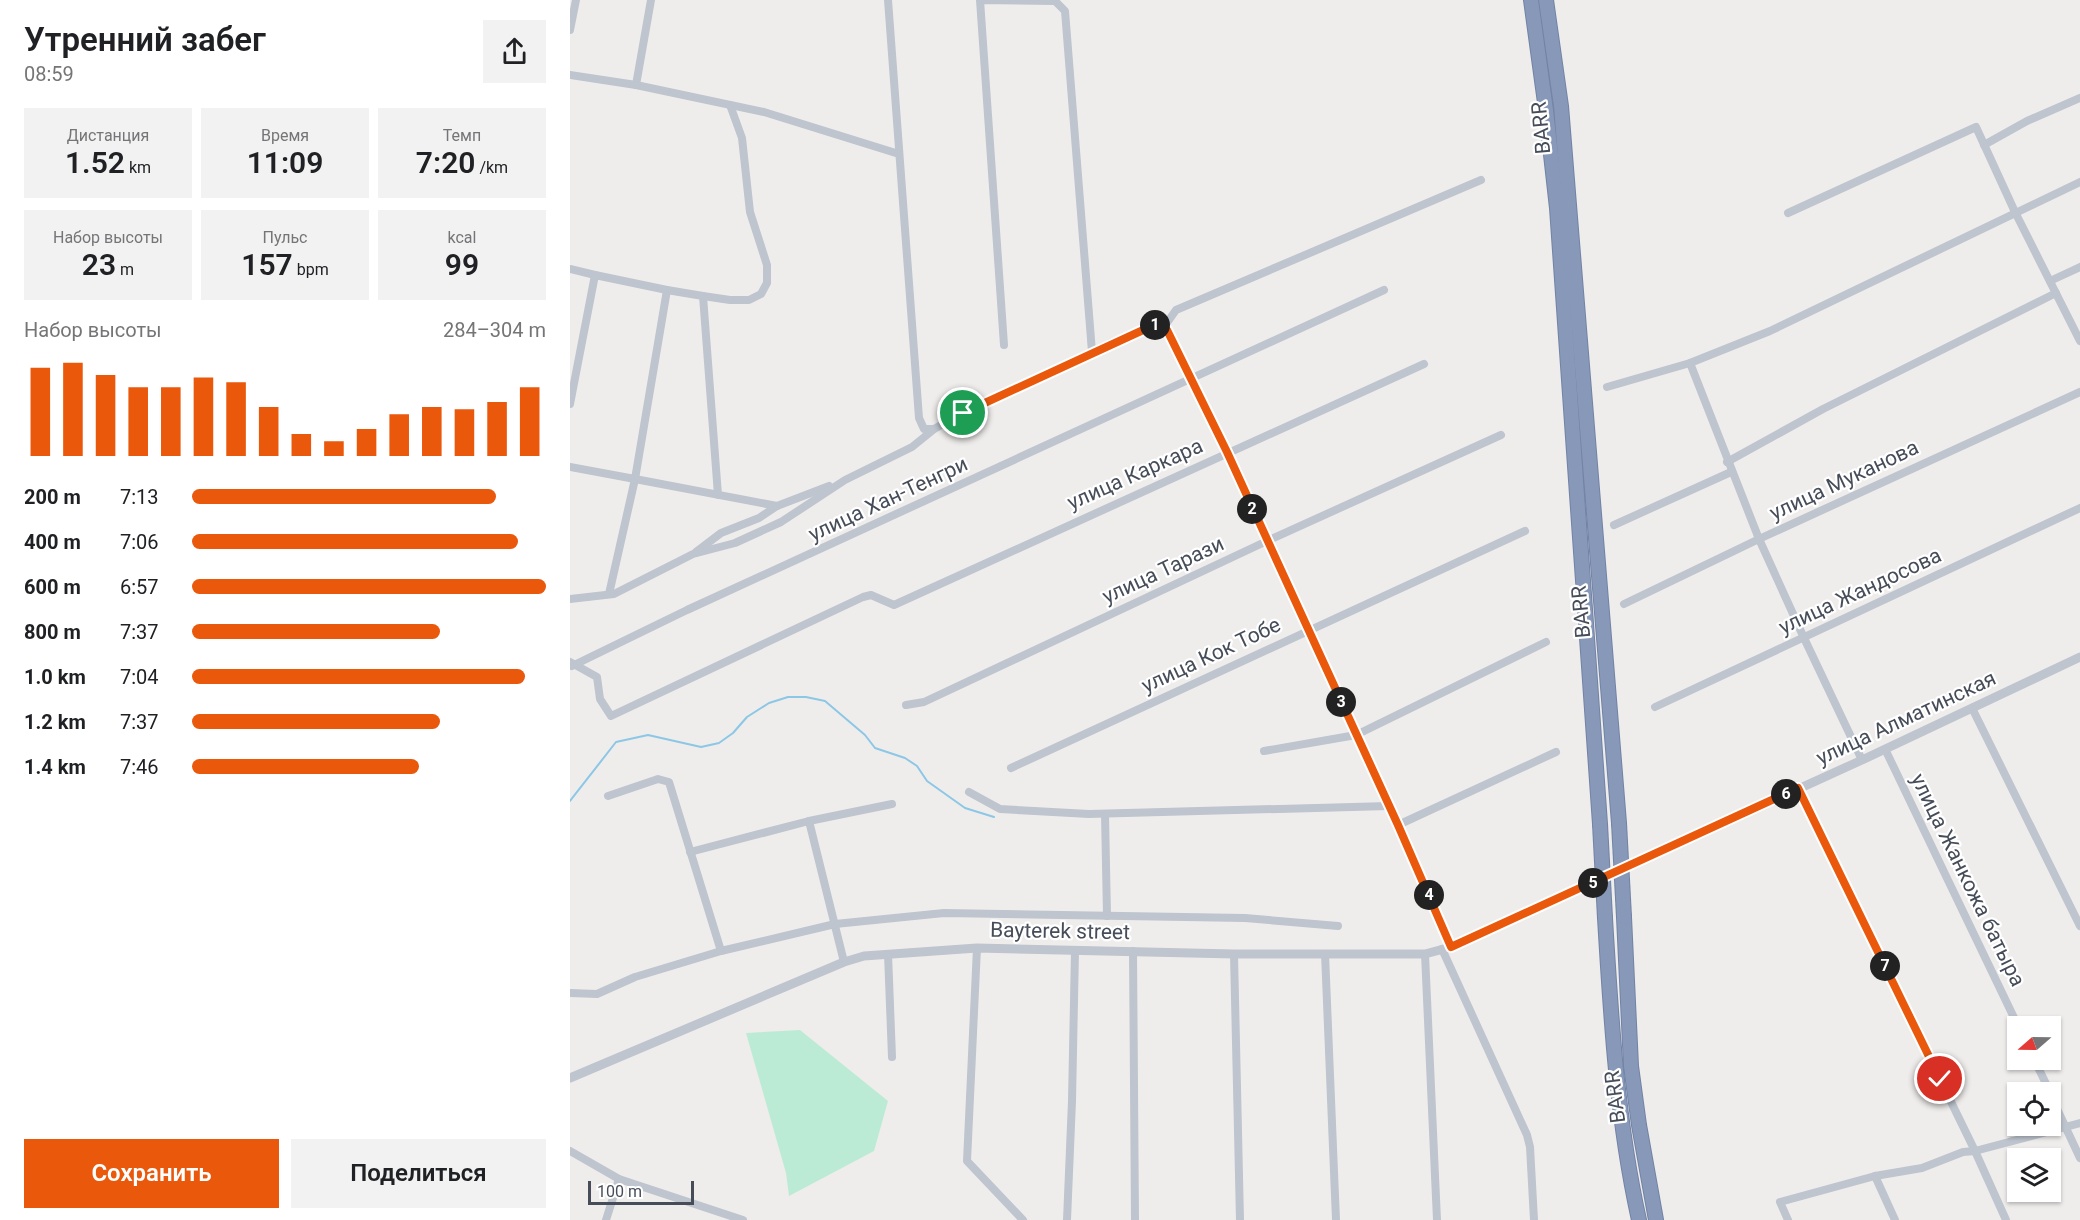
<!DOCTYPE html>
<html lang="ru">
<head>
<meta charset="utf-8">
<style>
	body { margin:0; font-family:Roboto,sans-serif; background:#f2f2f2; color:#202124; height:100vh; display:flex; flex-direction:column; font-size:22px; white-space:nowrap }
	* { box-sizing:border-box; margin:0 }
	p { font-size:20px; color:#757577 }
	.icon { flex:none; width:33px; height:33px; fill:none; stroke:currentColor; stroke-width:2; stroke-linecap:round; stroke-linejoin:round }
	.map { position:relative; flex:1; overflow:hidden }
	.panel { display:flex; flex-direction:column; background:#fff; width:570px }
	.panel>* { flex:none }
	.needle { width:39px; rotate:250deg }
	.buttons { position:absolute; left:1437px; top:1016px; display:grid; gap:12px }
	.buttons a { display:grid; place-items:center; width:54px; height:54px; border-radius:0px; background:#fff; box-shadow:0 2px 4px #0004; font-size:30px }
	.scale { position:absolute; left:18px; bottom:15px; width:106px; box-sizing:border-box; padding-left:6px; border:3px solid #464d59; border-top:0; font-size:16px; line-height:21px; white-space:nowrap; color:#464d59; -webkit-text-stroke:4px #fff; paint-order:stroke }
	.pin { position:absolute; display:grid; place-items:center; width:51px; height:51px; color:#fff; margin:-26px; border:3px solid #fff; border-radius:50%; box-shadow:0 2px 6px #0007 }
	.km { position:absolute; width:30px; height:30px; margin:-15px; border-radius:50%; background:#222; color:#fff; font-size:16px; line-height:30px; text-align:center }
	.round { display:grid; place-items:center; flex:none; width:63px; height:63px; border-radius:0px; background:#f2f2f2 }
	.headline { display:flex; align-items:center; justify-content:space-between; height:102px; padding:0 24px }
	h1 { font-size:33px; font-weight:600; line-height:45px }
	.figures { display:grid; grid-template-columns:repeat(3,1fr); gap:9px; height:102px; padding:6px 24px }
	.figures div { display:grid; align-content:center; border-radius:0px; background:#f2f2f2; text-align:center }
	.figures b { font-size:30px; font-weight:600 }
	.figures small { font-size:16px; font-weight:400 }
	.figures p { font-size:16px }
	.chart { height:168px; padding:12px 24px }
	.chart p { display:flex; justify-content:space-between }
	.chart svg { width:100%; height:108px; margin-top:6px; stroke:#ea580c; stroke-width:6 }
	.primary-button { display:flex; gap:12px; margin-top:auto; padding:12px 24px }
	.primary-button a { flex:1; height:69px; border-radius:0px; background:#ea580c; color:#fff; font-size:24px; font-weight:600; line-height:69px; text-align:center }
	.primary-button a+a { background:#f2f2f2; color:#202124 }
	ul { padding:0 24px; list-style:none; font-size:20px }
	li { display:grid; grid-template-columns:96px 72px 1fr; align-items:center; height:45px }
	li i { height:15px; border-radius:8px; background:#ea580c }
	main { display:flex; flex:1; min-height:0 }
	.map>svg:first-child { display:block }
	.green { fill:#bcebd5 }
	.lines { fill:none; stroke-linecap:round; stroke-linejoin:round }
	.stream { stroke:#8cc7e6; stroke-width:2 }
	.motorway-casing { stroke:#7283a5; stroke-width:16 }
	.minor { stroke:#bec5ce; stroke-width:8 }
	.tertiary { stroke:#bec5ce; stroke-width:9 }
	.motorway { stroke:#8798b9; stroke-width:14 }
	.motorway-bridge-casing { stroke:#7283a5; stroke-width:16; stroke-linecap:butt }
	.motorway-bridge { stroke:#8798b9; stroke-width:14 }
	.route-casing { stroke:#fff; stroke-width:12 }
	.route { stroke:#ea580c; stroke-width:8 }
	.labels { text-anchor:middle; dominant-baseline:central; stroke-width:4.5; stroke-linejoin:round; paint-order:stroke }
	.street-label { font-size:21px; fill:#464d59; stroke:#fff }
</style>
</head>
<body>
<main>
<section class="panel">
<div class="headline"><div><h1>Утренний забег</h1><p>08:59</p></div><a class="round"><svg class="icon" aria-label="share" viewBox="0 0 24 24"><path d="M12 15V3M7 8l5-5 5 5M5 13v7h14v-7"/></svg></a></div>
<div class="figures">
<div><p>Дистанция</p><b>1.52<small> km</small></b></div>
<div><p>Время</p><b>11:09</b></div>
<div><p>Темп</p><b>7:20<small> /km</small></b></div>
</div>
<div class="figures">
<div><p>Набор высоты</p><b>23<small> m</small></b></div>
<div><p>Пульс</p><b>157<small> bpm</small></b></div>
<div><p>kcal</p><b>99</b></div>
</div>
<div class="chart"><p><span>Набор высоты</span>284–304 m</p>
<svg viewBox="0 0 160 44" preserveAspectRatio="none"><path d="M5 44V8M15 44V6M25 44V11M35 44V16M45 44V16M55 44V12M65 44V14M75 44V24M85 44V35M95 44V38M105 44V33M115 44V27M125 44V24M135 44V25M145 44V22M155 44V16"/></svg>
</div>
<ul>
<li><b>200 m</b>7:13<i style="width:86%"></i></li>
<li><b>400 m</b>7:06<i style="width:92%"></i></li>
<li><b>600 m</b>6:57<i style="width:100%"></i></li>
<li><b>800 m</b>7:37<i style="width:70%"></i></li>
<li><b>1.0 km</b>7:04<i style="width:94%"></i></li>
<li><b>1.2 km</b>7:37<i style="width:70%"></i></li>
<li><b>1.4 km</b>7:46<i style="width:64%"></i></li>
</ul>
<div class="primary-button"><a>Сохранить</a><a>Поделиться</a></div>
</section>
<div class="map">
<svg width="1510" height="1220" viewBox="0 0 1510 1220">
	<rect width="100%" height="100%" fill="#efedec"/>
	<path class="green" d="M230,1030L318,1101L304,1151L219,1196L216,1173L176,1033Z"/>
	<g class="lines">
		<path class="stream" d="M0,801L46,742L78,735L131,747L149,743L163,733L177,717L199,703L218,697H236L255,701L295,735L305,748L335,758L347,766L357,781L395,808L424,817"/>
		<defs>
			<g id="motorway">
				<path d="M961,0L976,110L987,208L1030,824"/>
				<path d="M976,0L991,106L1049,823"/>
				<path d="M1054,917L1061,1066L1069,1125L1086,1220"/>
				<path d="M1035,918C1041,1019 1047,1121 1069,1220"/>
			</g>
		</defs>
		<use href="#motorway" class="motorway-casing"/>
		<g class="minor">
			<path d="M318,0L349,418L354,429H364L393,413L540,343L584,325L594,327L597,330L657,452L828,825L881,947"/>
			<path d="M0,30L6,0"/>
			<path d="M0,75L66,85L194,112L329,154"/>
			<path d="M66,85L81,0"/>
			<path d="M1414,145L1457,121L1510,98"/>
			<path d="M1218,213L1406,127L1445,212L1510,341"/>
			<path d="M0,269L25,275"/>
			<path d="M1480,281L1510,267"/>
			<path d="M133,296L160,300H179L191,294L197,283V265L180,212L172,138L160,105"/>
			<path d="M594,327L606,310L911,180"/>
			<path d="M434,345L410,0L485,1L495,11L522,352"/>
			<path d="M1120,363L1189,539L1234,638L1292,760"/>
			<path d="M1037,387L1120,363L1200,331L1510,182"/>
			<path d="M0,404L25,275L97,290"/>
			<path d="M1157,462L1253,409L1486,293"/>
			<path d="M0,467L65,479L39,594"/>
			<path d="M148,495L133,296L97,290L65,479L207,506"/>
			<path d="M1044,525L1161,472"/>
			<path d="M126,552L151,533L189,518L207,506L259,486"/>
			<path d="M0,599L44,594L123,554L165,543L211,522L275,480L342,447L363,430"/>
			<path d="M1054,604L1189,539L1510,392"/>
			<path d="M0,662L27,677L30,699L41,716L293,597L301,595L324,605L854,364"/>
			<path d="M2,666L117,610L814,290"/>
			<path d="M336,705L354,702L697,541L931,435"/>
			<path d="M1085,707L1510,508"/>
			<path d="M1402,708L1510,926"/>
			<path d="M1315,749L1448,1026"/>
			<path d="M694,751L786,735L976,642"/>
			<path d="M441,768L955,531"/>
			<path d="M1228,788L1405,1151L1436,1220"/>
			<path d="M399,792L430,809L519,814L819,806"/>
			<path d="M38,796L88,779L99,782L151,951"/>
			<path d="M535,814L537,916"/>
			<path d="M239,821L274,962"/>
			<path d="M828,825L986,752"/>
			<path d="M120,852L239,821L322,804"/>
			<path d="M407,948L397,1161L453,1220"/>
			<path d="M872,949L957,1135L960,1147L964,1220"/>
			<path d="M563,951L565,1220"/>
			<path d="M318,954L322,1057"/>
			<path d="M664,954L670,1220"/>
			<path d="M755,954L766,1220"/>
			<path d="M855,954L867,1220"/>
			<path d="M0,993L27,994L65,977L151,951L265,924L374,913L675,918L768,926"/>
			<path d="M1464,1059L1480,1092"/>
			<path d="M1480,1094L1510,1158"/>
			<path d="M0,1151L49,1179L173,1220"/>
			<path d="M1305,1176L1325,1220"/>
			<path d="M36,1220L49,1179"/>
			<path d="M497,1220L502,1101L505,951"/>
			<path d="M1218,1220L1210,1202L1305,1176L1352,1168L1393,1152L1405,1151L1510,1123"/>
		</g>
		<path class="tertiary" d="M0,1078L274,962L294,956L407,948L664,954H855L881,947L1292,760L1510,657"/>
		<use href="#motorway" class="motorway"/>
		<defs>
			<g id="motorway-bridge">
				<path d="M1049,823L1054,917"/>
				<path d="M1030,824L1035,918"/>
			</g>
		</defs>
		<use href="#motorway-bridge" class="motorway-bridge-casing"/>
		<use href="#motorway-bridge" class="motorway-bridge"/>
	</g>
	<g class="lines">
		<defs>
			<path id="route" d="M393,413L584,325L594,327L597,330L657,452L828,825L881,947L1228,788L1370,1079"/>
		</defs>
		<use href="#route" class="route-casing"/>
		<use href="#route" class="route"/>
	</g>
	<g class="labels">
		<g class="street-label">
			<text transform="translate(971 128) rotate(-95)">BARR</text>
			<text transform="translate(565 474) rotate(-24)">улица Каркара</text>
			<text transform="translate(1274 480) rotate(-25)">улица Муканова</text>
			<text transform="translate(318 499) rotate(-25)">улица Хан-Тенгри</text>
			<text transform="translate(593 570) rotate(-25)">улица Тарази</text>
			<text transform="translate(1290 591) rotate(-25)">улица Жандосова</text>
			<text transform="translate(1011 612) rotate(-95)">BARR</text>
			<text transform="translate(641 655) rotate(-25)">улица Кок Тобе</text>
			<text transform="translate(1336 718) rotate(-25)">улица Алматинская</text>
			<text transform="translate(1398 880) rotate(64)">улица Жанкожа батыра</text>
			<text transform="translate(490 931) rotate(1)">Bayterek street</text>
			<text transform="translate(1045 1097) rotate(-97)">BARR</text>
		</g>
	</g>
</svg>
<div class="buttons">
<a><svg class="needle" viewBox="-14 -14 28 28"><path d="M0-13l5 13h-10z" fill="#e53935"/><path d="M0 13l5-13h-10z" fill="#757577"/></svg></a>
<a><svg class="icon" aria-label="locate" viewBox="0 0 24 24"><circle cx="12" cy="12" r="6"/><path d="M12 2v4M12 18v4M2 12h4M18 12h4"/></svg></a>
<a><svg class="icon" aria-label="layers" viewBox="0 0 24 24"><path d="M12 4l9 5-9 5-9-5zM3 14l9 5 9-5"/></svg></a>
</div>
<div class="scale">100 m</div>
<div class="pin" style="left:393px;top:413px;background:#1e9e55"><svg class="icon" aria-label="arrive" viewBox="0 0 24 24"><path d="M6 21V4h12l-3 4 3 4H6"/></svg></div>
<div class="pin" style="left:1370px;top:1079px;background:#d93025"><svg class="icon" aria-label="check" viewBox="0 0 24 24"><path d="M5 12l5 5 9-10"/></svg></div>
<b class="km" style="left:585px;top:325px">1</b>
<b class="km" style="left:682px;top:509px">2</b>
<b class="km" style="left:771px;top:702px">3</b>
<b class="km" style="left:859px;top:895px">4</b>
<b class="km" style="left:1023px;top:883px">5</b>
<b class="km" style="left:1216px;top:794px">6</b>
<b class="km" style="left:1315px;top:966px">7</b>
</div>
</main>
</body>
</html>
